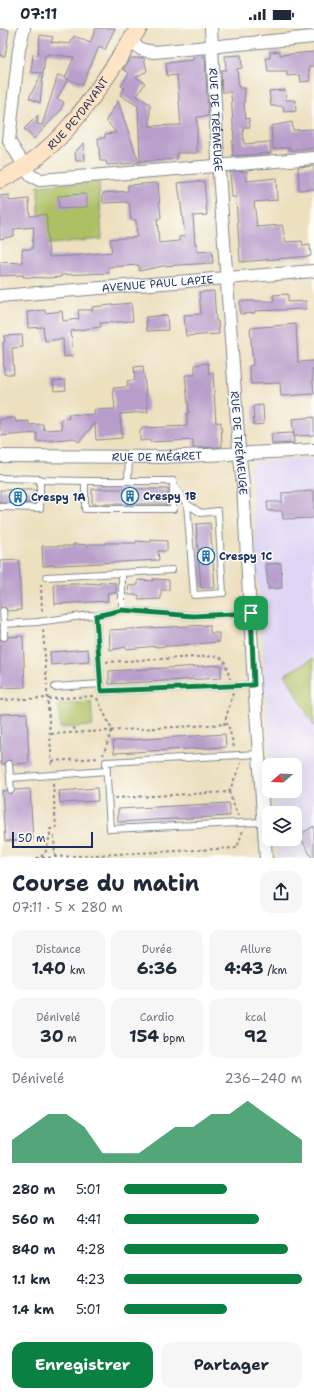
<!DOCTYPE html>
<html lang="fr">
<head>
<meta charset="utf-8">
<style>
	body { margin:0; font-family:"Shantell Sans",sans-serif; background:#f6f6f7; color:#1f2937; height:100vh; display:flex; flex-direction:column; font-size:15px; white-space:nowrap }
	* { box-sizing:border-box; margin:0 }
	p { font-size:13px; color:#747a83 }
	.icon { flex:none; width:22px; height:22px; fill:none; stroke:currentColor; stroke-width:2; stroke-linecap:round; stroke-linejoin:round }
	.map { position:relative; height:830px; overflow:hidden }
	.drawer { display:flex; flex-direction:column; background:#fff; flex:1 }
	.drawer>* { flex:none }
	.needle { width:26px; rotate:251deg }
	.fabs { position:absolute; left:262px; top:730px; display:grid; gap:8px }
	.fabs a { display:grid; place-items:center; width:40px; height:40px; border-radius:8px; background:#fff; box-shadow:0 4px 16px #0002; font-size:20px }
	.scale { position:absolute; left:12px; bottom:10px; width:81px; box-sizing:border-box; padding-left:4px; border:2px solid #1b2f5e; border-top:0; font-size:11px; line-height:14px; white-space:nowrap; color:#1b2f5e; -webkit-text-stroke:3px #fdfcf7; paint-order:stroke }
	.pin { position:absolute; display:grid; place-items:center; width:34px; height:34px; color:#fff; margin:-17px; border-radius:8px; box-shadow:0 2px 6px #0006 }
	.round { display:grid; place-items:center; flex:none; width:42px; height:42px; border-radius:12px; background:#f6f6f7 }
	.headline { display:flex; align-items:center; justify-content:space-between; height:68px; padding:0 12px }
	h1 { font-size:22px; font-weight:700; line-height:30px }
	.figures { display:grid; grid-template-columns:repeat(3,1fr); gap:6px; height:68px; padding:4px 12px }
	.figures div { display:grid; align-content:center; border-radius:10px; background:#f6f6f7; text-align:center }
	.figures b { font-size:17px; font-weight:700 }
	.figures small { font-size:11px; font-weight:400 }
	.figures p { font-size:11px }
	.chart { height:112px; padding:8px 12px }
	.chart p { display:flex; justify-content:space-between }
	.chart svg { width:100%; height:72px; margin-top:4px; fill:#0b8043; opacity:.7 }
	.primary-button { display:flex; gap:8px; margin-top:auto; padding:8px 12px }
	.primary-button a { flex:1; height:46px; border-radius:12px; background:#0b8043; color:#fff; font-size:16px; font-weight:700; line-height:46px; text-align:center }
	.primary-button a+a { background:#f6f6f7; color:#1f2937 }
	ul { padding:0 12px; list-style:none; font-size:13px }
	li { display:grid; grid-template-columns:64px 48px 1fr; align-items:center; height:30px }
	li i { height:10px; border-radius:5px; background:#0b8043 }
	.status { display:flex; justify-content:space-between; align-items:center; height:28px; padding:0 20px; background:#fff; direction:ltr }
	.status svg { height:11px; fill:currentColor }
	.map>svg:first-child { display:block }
	.built { fill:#ded5f5 }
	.green { fill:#adc064; stroke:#647861 }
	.building { fill:#b89dca }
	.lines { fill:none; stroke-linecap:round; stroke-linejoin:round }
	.lane-casing { stroke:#84888e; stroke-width:8 }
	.street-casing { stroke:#84888e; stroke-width:14 }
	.secondary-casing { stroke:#84888e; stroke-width:18 }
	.path { stroke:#84888e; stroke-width:2; stroke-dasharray:3 3; stroke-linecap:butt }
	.lane { stroke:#fff; stroke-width:6 }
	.street { stroke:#fff; stroke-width:12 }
	.secondary { stroke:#fee4c5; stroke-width:16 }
	.route-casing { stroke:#fff; stroke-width:8 }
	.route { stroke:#0b8043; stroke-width:5 }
	.labels { text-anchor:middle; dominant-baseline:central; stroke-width:3; stroke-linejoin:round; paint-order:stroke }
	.street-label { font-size:11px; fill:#1b2f5e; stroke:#fdfcf7 }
	.poi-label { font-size:11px; font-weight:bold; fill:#1b2f5e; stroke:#fdfcf7; text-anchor:start }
</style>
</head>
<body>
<div class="status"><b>07:11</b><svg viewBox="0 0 49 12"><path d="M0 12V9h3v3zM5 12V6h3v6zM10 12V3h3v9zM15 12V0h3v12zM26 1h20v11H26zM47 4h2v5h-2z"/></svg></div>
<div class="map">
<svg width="314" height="830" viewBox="0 0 314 830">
	<rect width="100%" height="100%" fill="#fdfcf7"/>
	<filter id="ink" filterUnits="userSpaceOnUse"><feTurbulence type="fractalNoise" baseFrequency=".025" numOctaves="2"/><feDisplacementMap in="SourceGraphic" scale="8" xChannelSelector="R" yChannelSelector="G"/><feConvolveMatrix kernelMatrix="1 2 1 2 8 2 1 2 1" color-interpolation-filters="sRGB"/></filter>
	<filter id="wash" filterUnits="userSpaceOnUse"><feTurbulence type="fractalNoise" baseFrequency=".012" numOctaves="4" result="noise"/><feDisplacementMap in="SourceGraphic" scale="16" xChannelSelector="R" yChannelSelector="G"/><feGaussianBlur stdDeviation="0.9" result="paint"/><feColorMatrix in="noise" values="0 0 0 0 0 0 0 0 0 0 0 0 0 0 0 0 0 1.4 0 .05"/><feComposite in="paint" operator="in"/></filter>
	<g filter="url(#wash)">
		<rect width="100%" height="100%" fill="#ece0bf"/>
		<path class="built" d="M314,430V830H277L276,811H295V785H274L273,763H295V737H271L250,440L256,433Z"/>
		<g class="green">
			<path d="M99,153L102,211L40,217L38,158Z"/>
			<path d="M314,630V698L285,646Z"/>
			<path d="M91,674L93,698L60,700L59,676Z"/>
		</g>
		<g id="blocks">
			<g class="building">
				<path d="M96,0H115L105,22L99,19L82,57L65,50L74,29L47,26V28H45L40,75L29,70L42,45L31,44L33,26L38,27L40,7L53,9L51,14L70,16L74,8L90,15Z"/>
				<path d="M0,1L9,2L5,28H0Z"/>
				<path d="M280,23V27L314,24V38L309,39L310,53L301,54L300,47L287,48V44H268L266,30H270V24Z"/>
				<path d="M241,27L242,40L237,41L239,60H245L244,77L246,91L249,90L250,99H243L244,116L270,114L271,125L233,128L232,113H234L231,64H222L221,42H226L225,28Z"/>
				<path d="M205,28L208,88L197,89V125H177V131L140,134L138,78L120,67L124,60L126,61L121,58L129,45L123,41L131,30H144L147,43L136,49L145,55L137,68L150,76V98L181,97L177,47L167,48L166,35L193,32V29Z"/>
				<path d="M58,47L68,51L57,71L64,74L61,82L34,111L24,101L38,87L37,96L42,97Z"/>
				<path d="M285,62L286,72H295L296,83L284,84L283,78H271L269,63Z"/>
				<path d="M118,73L139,135L107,137L106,133H100L98,110H105V106L116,105L106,92Z"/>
				<path d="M292,94L293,102L314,101V120L290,122V119L273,121L271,98Z"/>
				<path d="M84,115L85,133H76L75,124Z"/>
				<path d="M314,138V161L299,162L298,139Z"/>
				<path d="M247,143V153L276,150L277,172L254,174L257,199L282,197L286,214L302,213L303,218L310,217L311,228L240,234L236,169H232L230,144Z"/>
				<path d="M204,153L207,187L193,188L195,216H197V224L212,223L213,235L163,238L139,243V237L108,239L109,245L61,247V249L48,250L23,249V247L0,248V234L22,235V221H32L34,199L14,201V208L0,211V168L9,167V173L29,171L30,188L46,186L49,229L69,228L112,224L110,211L137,209L136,192H131L129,175H126V174L103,175V165L128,163V157L158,155L161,190L157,191L159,215L179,213V209L185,208L178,155Z"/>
				<path d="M83,166L87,167V179L59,181L58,168Z"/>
				<path d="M214,263L216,293H218L219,306L186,308L184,287L201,286L199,264Z"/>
				<path d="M288,266V274L306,273V281L255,283V285L240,286V273H274L273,267Z"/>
				<path d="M131,275L133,293L100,295L101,299L71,303L73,328L64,329L63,311L45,313L43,299L28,300L27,284L45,282V285L62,283L63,293L79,291L78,282H93L92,279Z"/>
				<path d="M167,287L168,302L147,303L146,289Z"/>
				<path d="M296,296L298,334L314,333V342H312L314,366L281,368L280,355L251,356L249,338L253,337L250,300Z"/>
				<path d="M22,307L23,319L12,320L14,346H4L3,314H5L4,308Z"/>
				<path d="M208,335L209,345H213L216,395L221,394L222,419L193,420V412L150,414L149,412L140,413V402H142V400L187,398V385H189L185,347H195V337Z"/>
				<path d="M143,338L148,384L120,386L122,410L96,412L95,395L79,414L74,410L37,414V405L0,408V391L15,390L16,394L29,393V397L43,396L44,402L62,401L61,391L69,390L68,386L95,387L94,382L115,381L113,360L128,359L127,353L135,352L134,339Z"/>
				<path d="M65,352L66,362L54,363L53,353Z"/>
				<path d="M263,377L264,396L254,397L253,378Z"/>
				<path d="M314,389V407L294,408L292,391Z"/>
				<path d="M293,405L294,415L272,416L271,406Z"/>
				<rect x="92" y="461" width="76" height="15"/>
				<rect x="0" y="462" width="36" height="13"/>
				<path d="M314,463V490L283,491L282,483H268L267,474H282V465Z"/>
				<path d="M210,495L215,560H201L196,496Z"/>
				<path d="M151,512L167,513V523H158L159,532L43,538L42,518H74L73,516L89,517V516H105V515H136V513L151,514Z"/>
				<path d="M19,532L21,582L8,583L5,579L0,580V533Z"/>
				<path d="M281,535L282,560L268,561L266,536Z"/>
				<path d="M153,551L169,552V562H161V571L139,572V567H129L128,558L138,557V552L153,553Z"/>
				<path d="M100,554L116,555V565H107L108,573L55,576L54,556L69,557V556H85V555L100,556Z"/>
				<path d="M210,597V605H219V614L157,619V618L126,621V619L110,622L109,602Z"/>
				<path d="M23,608L25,659L0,660V611L4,613L8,609Z"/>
				<path d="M88,621L89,634L51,637L50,624Z"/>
				<path d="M221,637V650L109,656V643Z"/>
				<path d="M27,685L29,735L14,736L9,732L5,736H1L0,686Z"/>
				<path d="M225,706L226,719L114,725L113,713Z"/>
				<path d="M97,760L98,773L60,775L59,763Z"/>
				<path d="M30,761L33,812L5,813L2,763L7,762L11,766L15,762Z"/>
				<path d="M229,775L230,788L118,794V781Z"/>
				<path d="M314,798V830H312L299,807Z"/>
			</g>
		</g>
	</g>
	<g filter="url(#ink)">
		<use href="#blocks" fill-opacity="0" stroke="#84888e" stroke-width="1"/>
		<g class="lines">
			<defs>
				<g id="lane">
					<path d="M0,450L40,451V480L0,479"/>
					<path d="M40,452L85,453"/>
					<rect x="85" y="453" width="88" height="28"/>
					<path d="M128,453L129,429"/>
					<path d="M173,457L187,476L201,485L218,483L223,565L194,567L187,476"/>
					<path d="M46,549L122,545"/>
					<path d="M122,582V545L172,542"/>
					<path d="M3,583L4,596L37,594L90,587L96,588"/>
					<path d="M251,585L193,588L122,582L96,588L101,663L254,657"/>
					<path d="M4,596V609"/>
					<path d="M55,659L101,656"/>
					<path d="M259,726L106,734L110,801L263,794"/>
					<path d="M9,736L10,750L107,743"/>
					<path d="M10,750L11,762"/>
				</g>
				<g id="street">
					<path d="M24,0L19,21L9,113L31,148L40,152L314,130"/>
					<path id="s1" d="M211,0L218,131L239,421L243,457L253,639L266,830"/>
					<path d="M129,14L143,22L154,24L314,9"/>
					<path id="s2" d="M0,268L314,243"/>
					<path id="s3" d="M0,428L162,429L314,422"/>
				</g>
				<g id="secondary">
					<path id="s4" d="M0,152C66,122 100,57 139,0"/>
				</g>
			</defs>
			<use href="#lane" class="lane-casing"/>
			<use href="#street" class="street-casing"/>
			<use href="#secondary" class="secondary-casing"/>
			<g class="path">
				<path d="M41,556L42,586"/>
				<path d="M43,602L47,657"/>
				<path d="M106,634L215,628L224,631L230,651"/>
				<path d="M47,662L52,739"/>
				<path d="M97,670L112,702L103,727"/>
				<path d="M48,671L94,668"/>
				<path d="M0,672L48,670"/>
				<path d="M224,697L233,665"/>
				<path d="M74,699L75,704"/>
				<path d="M51,706L228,696L234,719"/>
				<path d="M52,733L99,730"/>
				<path d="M53,756L56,800L50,801V807L54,808L55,829"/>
				<path d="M229,764L241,735"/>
				<path d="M115,770L229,764L238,788"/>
				<path d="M41,829L46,823L50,807"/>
				<path d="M36,830L237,820L243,802"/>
			</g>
			<use href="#lane" class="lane"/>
			<use href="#street" class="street"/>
			<use href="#secondary" class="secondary"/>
		</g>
	</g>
	<g class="lines" filter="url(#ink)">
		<defs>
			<path id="route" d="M122,582L193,588L251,585L254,657L101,663L96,588Z"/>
		</defs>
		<use href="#route" class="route-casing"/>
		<use href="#route" class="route"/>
	</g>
	<defs>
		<symbol id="building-ring" viewBox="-11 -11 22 22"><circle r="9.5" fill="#fdfcf7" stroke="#1f6fb2" stroke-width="1.5"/><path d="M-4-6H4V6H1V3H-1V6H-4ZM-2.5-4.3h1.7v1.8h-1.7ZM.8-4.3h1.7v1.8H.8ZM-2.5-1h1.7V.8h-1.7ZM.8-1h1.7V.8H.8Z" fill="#1f6fb2"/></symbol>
	</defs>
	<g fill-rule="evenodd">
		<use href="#building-ring" x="120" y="458" width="20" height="20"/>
		<use href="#building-ring" x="8" y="459" width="20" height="20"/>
		<use href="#building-ring" x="196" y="518" width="20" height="20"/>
	</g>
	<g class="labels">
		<g class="street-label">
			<text stroke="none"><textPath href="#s4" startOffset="104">RUE PEYDAVANT</textPath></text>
			<text stroke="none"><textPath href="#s1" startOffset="92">RUE DE TRÉMEUGE</textPath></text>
			<text stroke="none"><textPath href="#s2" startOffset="158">AVENUE PAUL LAPIE</textPath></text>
			<text stroke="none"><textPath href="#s1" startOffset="416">RUE DE TRÉMEUGE</textPath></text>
			<text stroke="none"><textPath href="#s3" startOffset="157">RUE DE MÉGRET</textPath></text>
		</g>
		<g class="poi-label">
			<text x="143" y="468">Crespy 1B</text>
			<text x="31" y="469">Crespy 1A</text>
			<text x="219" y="528">Crespy 1C</text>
		</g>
	</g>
</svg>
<div class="fabs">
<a><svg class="needle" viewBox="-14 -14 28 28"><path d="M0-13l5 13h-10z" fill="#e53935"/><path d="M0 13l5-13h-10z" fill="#747a83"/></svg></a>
<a><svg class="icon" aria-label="layers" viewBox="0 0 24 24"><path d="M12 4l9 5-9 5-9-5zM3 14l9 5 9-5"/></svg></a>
</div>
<div class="scale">50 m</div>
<div class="pin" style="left:251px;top:585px;background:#1e9e55"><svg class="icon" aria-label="arrive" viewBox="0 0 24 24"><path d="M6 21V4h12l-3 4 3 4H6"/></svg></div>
</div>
<section class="drawer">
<div class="headline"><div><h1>Course du matin</h1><p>07:11 · 5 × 280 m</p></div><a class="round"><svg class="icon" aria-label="share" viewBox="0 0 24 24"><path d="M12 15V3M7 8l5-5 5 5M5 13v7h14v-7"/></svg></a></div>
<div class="figures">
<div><p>Distance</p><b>1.40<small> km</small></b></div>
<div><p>Durée</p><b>6:36</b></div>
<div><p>Allure</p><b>4:43<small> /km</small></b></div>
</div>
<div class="figures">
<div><p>Dénivelé</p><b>30<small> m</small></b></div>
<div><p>Cardio</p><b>154<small> bpm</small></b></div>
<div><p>kcal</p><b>92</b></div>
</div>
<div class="chart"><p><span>Dénivelé</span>236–240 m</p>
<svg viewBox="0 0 160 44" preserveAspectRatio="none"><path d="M0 44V30L10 22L20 14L30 14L40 22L50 38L60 38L70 38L80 30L90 22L100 22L110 14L120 14L130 6L140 14L150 22L160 30V44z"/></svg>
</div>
<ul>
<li><b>280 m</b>5:01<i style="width:58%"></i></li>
<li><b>560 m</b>4:41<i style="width:76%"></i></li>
<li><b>840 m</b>4:28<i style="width:92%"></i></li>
<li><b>1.1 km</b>4:23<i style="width:100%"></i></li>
<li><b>1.4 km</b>5:01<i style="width:58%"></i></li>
</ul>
<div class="primary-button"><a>Enregistrer</a><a>Partager</a></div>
</section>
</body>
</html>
